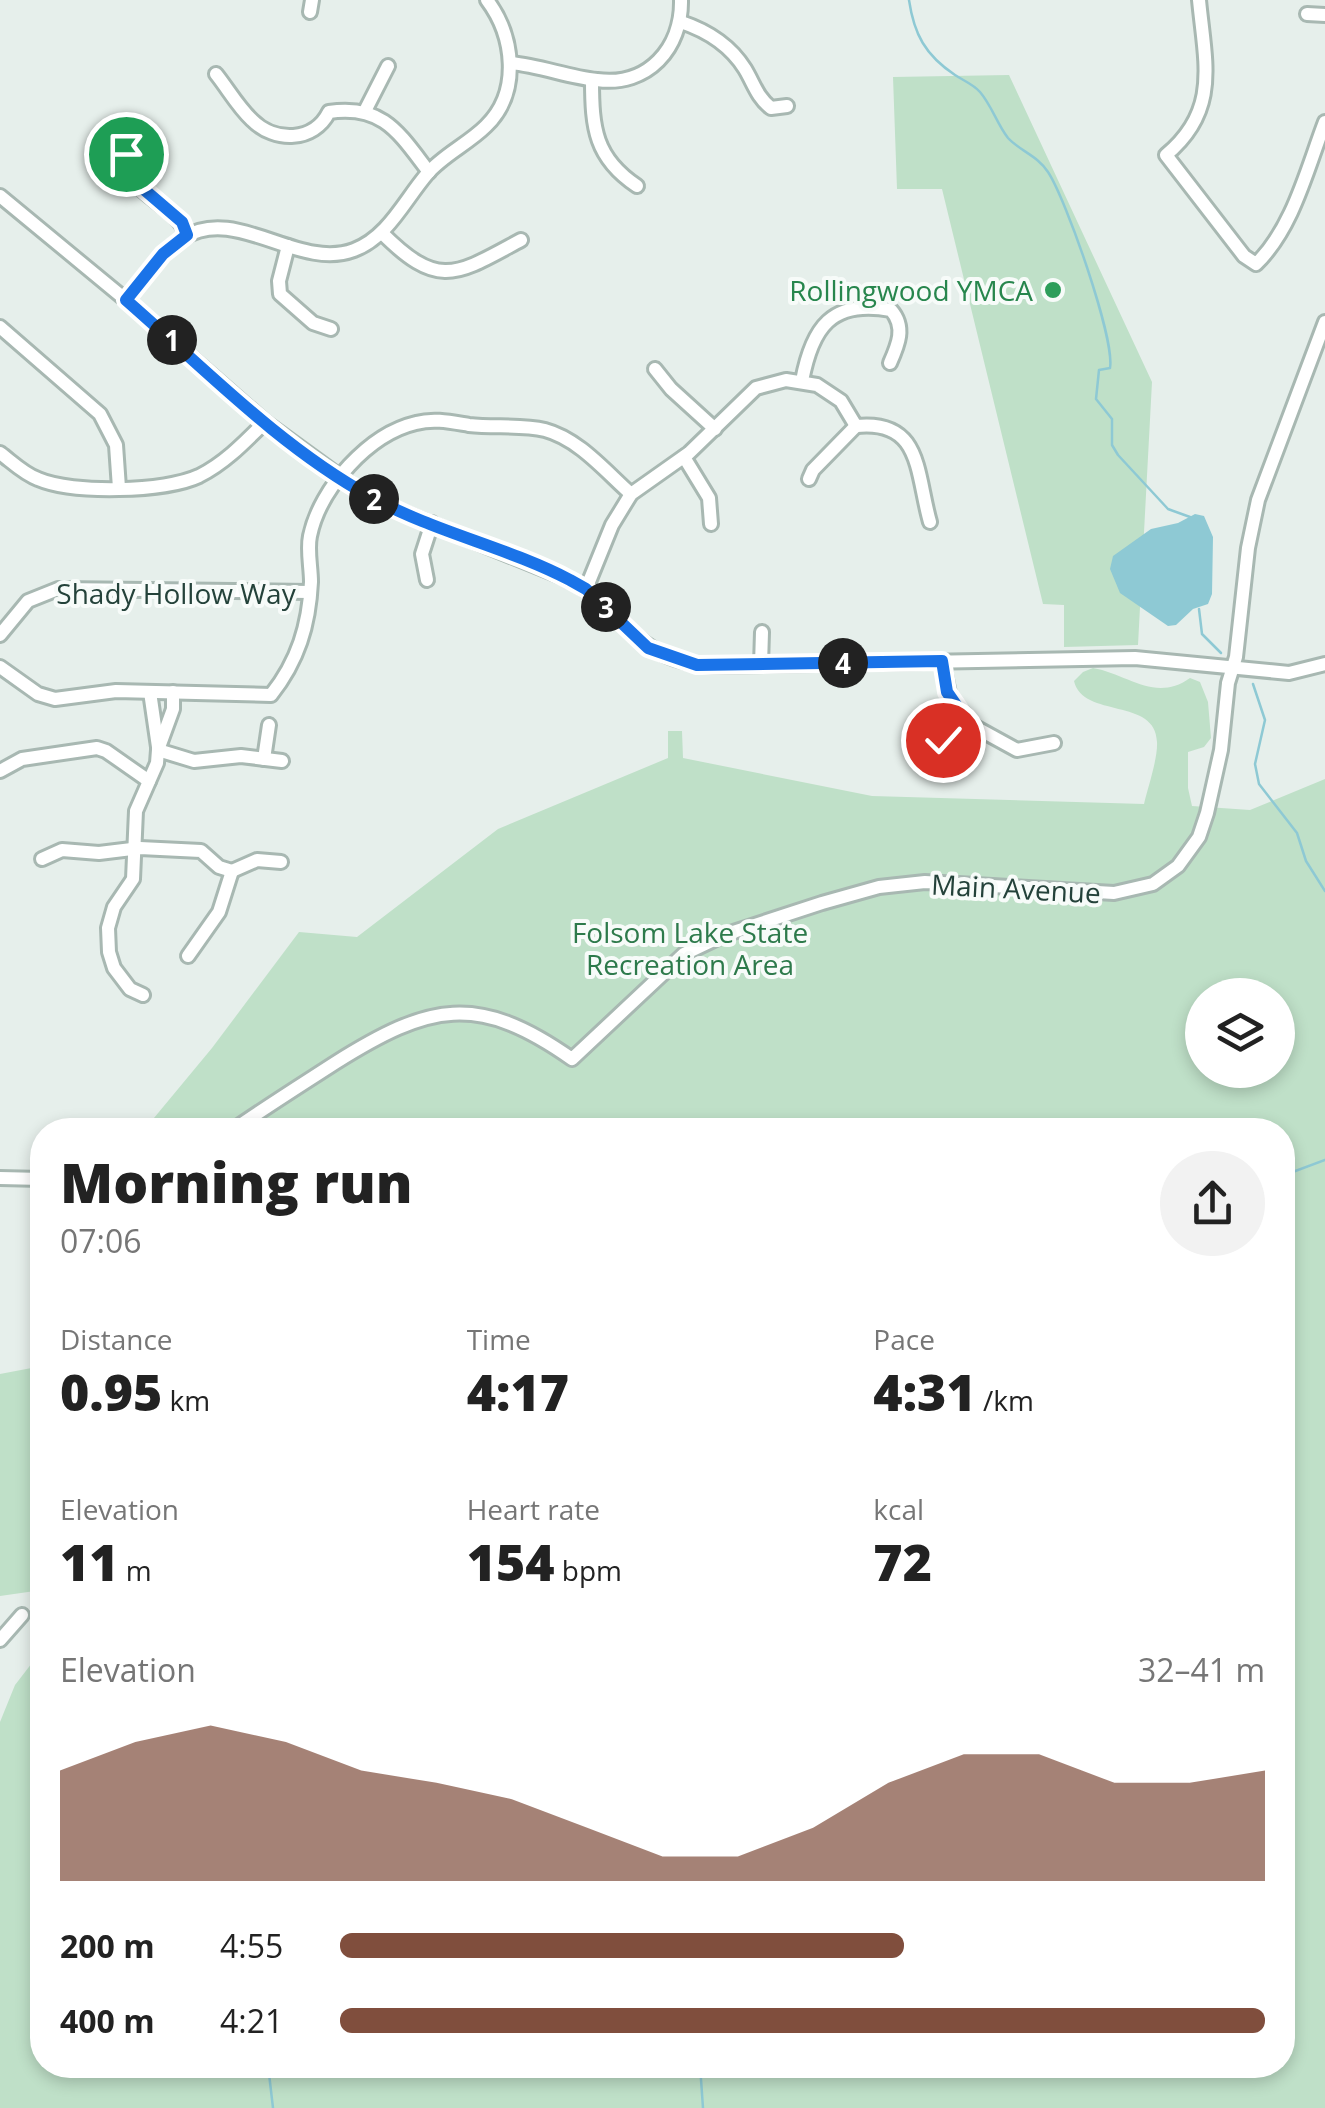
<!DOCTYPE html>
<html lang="en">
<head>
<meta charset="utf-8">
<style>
	body { margin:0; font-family:"Open Sans",sans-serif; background:#f2f2f2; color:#222; height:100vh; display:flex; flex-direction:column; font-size:38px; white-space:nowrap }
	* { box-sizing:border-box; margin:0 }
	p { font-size:32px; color:#767676 }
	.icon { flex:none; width:55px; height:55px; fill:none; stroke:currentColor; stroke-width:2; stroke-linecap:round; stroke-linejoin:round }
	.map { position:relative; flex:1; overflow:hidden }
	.drawer { position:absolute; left:30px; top:1118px; width:1265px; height:960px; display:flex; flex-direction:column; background:#fff; border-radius:40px; box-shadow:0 5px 15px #0003 }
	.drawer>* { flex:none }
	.tools { position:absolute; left:1185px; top:978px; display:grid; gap:20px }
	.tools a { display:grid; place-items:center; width:110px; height:110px; border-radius:50%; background:#fff; box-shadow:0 5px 15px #0003; font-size:50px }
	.pin { position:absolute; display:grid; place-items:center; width:85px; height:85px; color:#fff; margin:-42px; border:5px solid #fff; border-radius:50%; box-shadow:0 2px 10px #0007 }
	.km { position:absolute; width:50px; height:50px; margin:-25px; border-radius:50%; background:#222; color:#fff; font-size:28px; line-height:50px; text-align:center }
	.round { display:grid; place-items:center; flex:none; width:105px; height:105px; border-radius:52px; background:#f2f2f2 }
	.summary { display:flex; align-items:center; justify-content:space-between; height:170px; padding:0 30px }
	h1 { font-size:55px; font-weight:800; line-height:75px }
	.stats { display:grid; grid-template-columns:repeat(3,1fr); gap:15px; height:170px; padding:10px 30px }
	.stats div { display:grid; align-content:center }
	.stats b { font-size:50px; font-weight:800 }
	.stats small { font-size:28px; font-weight:400 }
	.stats p { font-size:28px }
	.chart { height:280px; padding:20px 30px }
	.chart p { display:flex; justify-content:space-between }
	.chart svg { width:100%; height:180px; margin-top:10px; fill:#804e3d; opacity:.7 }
	ul { padding:0 30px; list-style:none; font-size:32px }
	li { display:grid; grid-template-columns:160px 120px 1fr; align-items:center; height:75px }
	li i { height:25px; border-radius:12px; background:#804e3d }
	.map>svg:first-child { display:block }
	.green { fill:#bfe0c8; fill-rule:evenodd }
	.water { fill:#8ec9d4 }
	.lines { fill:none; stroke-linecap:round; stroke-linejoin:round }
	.stream { stroke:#8ec9d4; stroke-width:2.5 }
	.minor-casing { stroke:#a8b8b2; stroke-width:18 }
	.minor { stroke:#fff; stroke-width:12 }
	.route-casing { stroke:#fff; stroke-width:20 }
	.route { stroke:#1a73e8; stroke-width:12 }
	.leisure-dot { fill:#2e9e5b; stroke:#f7fbf9; stroke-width:4 }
	.labels { text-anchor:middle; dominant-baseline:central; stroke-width:8; stroke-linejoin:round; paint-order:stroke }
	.leisure-label { font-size:28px; fill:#27864d; stroke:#f7fbf9; text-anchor:end }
	.street-label { font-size:28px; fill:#24423a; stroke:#f7fbf9 }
	.park-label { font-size:28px; fill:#2d7a4b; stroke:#f7fbf9 }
</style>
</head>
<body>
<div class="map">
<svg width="1325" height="2108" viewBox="0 0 1325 2108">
	<rect width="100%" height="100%" fill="#e6efeb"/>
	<g class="green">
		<path d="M1009,75L1152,382L1138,645L1064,647V605L1043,604L942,189H897L893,77Z"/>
		<path d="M1093,668C1128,674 1155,703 1190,678L1200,682L1208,702L1211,738L1204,747L1188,752V788L1192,806L1250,810L1325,779V2108H0V1722L15,1685L42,1650V2065H1282V1130H144L212,1048L299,932L357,937L498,829L668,758V731H682L683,758L872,796L1144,804C1148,787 1158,758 1157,742C1156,697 1083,719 1074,681L1083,672ZM1202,995H1278V1070H1202Z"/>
		<path d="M42,1366V1590L0,1596V1374Z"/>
	</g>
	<path class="water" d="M1195,514L1204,516L1213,537L1212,594L1208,604L1193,609L1176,625L1168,626L1120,593L1110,569L1113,556L1151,529L1178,523Z"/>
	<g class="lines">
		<g class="stream">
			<path d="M909,0C914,34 925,55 955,75C964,81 973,84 980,92C992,106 997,124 1008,138C1020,151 1038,156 1048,172C1066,199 1115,339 1110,368L1099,370L1096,399L1112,419V445L1118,455L1168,509L1190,517"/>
			<path d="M1199,609L1202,634L1221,653"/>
			<path d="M1253,684L1265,720L1255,764L1259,784L1297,833L1306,861L1325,891"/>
			<path d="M1282,1176L1325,1160"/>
			<path d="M268,2065L273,2108"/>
			<path d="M700,2065L703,2108"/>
		</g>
		<defs>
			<g id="minor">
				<path d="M1199,0C1205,63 1220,110 1166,155L1244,256L1256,264C1293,228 1307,169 1325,122"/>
				<path d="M310,12L312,0"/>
				<path d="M1307,14L1325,15"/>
				<path d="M681,22C708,31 730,45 745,69C754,84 757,97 771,108L787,106"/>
				<path d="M511,63C541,66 568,77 597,80C648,87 682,48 681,0"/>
				<path d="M216,74C228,89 238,107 252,120C275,143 314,142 329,112C383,104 399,133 429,172"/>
				<path d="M592,80C592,128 595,158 637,186"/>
				<path d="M365,111L388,66"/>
				<path d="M117,133C125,147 124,166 132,178C147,201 177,209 187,235"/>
				<path d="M0,196L126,300L265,422L357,489L397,510L570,580C630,614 630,659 712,666L1135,658L1289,673L1325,664"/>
				<path d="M382,233C439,290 456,275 521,240"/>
				<path d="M288,246L279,281L280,294L313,323L331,329"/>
				<path d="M126,300C144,278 159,254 183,238C236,204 298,271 354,250C388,237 404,201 427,174C443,155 468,144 486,126C521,92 514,36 487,0"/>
				<path d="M0,327L100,414L116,445L119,488"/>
				<path d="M655,369L671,389L715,429"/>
				<path d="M802,381C812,328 831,299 891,310C906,327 898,345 890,363"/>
				<path d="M856,426C922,419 916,473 930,522"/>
				<path d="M0,453C12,462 24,474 38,479C73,494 165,492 199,476C225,463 245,442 265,422"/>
				<path d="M684,457L709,498L711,524"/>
				<path d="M809,479L813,470L856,426"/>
				<path d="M427,580L422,554L432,523"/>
				<path d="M586,589L612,525L631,494L689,453L756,388L786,380L817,385L841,401L856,426"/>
				<path d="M0,635L28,601L58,589L310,592"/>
				<path d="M942,661L950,698L975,727L1017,750L1054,743"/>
				<path d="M761,665L762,632"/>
				<path d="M0,667L38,694L55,699L116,691L271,695C298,661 309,625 311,582C311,567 307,550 310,536C320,488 369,434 416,423C434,418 451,422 469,425C494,428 521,424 545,430C579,439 606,472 631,494"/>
				<path d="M150,692L158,747"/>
				<path d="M943,740L965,719"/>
				<path d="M158,750L194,761L241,756L282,761"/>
				<path d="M264,759L269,725"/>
				<path d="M0,771L22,759L97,748L106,751L149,781"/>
				<path d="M42,859L62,850L99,853L140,848L201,851L219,867L232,871"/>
				<path d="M232,871L257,860L281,862"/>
				<path d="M188,956L219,912L232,871"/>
				<path d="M143,995L130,989L114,968L109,952L108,928L114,907L133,879L136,811L157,763L158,750L173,709V692"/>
				<path d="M233,1130C266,1107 301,1085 335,1063C429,1004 477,992 572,1059L684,954L724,935L822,903L879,887L925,882L1114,893L1153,884L1178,866L1199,837L1207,813L1221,750L1228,683L1236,657L1248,548L1258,500L1325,322"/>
				<path d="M0,1178L42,1179"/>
				<path d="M0,1640L22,1615"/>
			</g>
		</defs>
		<use href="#minor" class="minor-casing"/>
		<use href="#minor" class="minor"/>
	</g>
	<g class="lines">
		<defs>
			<path id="route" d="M126,154L133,180L182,222L187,235L163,254L126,300C204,368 280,447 371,497C434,532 507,547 570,580L586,589L648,648L697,665L942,661L947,692L965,718L943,740"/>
		</defs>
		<use href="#route" class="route-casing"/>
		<use href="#route" class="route"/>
	</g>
	<circle class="leisure-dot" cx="1053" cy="290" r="10"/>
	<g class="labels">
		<g class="leisure-label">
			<text x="1033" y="290">Rollingwood YMCA</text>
		</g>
		<g class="street-label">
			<text x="176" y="593">Shady Hollow Way</text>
			<text transform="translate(1016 888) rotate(3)">Main Avenue</text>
		</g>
		<g class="park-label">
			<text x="690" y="932">Folsom Lake State<tspan x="690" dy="32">Recreation Area</tspan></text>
		</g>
	</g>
</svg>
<div class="tools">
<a><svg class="icon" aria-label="layers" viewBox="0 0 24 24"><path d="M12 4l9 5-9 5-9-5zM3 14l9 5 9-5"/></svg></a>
</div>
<div class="pin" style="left:126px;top:154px;background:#1e9e55"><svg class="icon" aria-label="arrive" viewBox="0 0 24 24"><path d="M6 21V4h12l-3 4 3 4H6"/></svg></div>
<div class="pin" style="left:943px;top:740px;background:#d93025"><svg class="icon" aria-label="check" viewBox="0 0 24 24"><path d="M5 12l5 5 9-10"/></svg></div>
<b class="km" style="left:172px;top:340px">1</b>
<b class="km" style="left:374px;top:499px">2</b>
<b class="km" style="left:606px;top:607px">3</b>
<b class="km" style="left:843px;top:663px">4</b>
<section class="drawer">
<div class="summary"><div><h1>Morning run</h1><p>07:06</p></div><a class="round"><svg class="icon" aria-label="share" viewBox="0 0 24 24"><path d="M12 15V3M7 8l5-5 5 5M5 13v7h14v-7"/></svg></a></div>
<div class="stats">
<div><p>Distance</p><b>0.95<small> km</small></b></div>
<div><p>Time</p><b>4:17</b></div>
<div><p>Pace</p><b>4:31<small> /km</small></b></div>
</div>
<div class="stats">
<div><p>Elevation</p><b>11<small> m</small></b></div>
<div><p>Heart rate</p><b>154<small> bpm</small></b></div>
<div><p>kcal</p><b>72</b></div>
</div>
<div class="chart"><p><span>Elevation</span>32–41 m</p>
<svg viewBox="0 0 160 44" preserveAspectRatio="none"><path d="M0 44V17L10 10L20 6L30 10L40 17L50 20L60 24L70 31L80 38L90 38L100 31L110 20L120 13L130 13L140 20L150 20L160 17V44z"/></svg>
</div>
<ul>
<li><b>200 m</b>4:55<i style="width:61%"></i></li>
<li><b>400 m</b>4:21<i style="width:100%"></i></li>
</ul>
</section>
</div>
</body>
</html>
